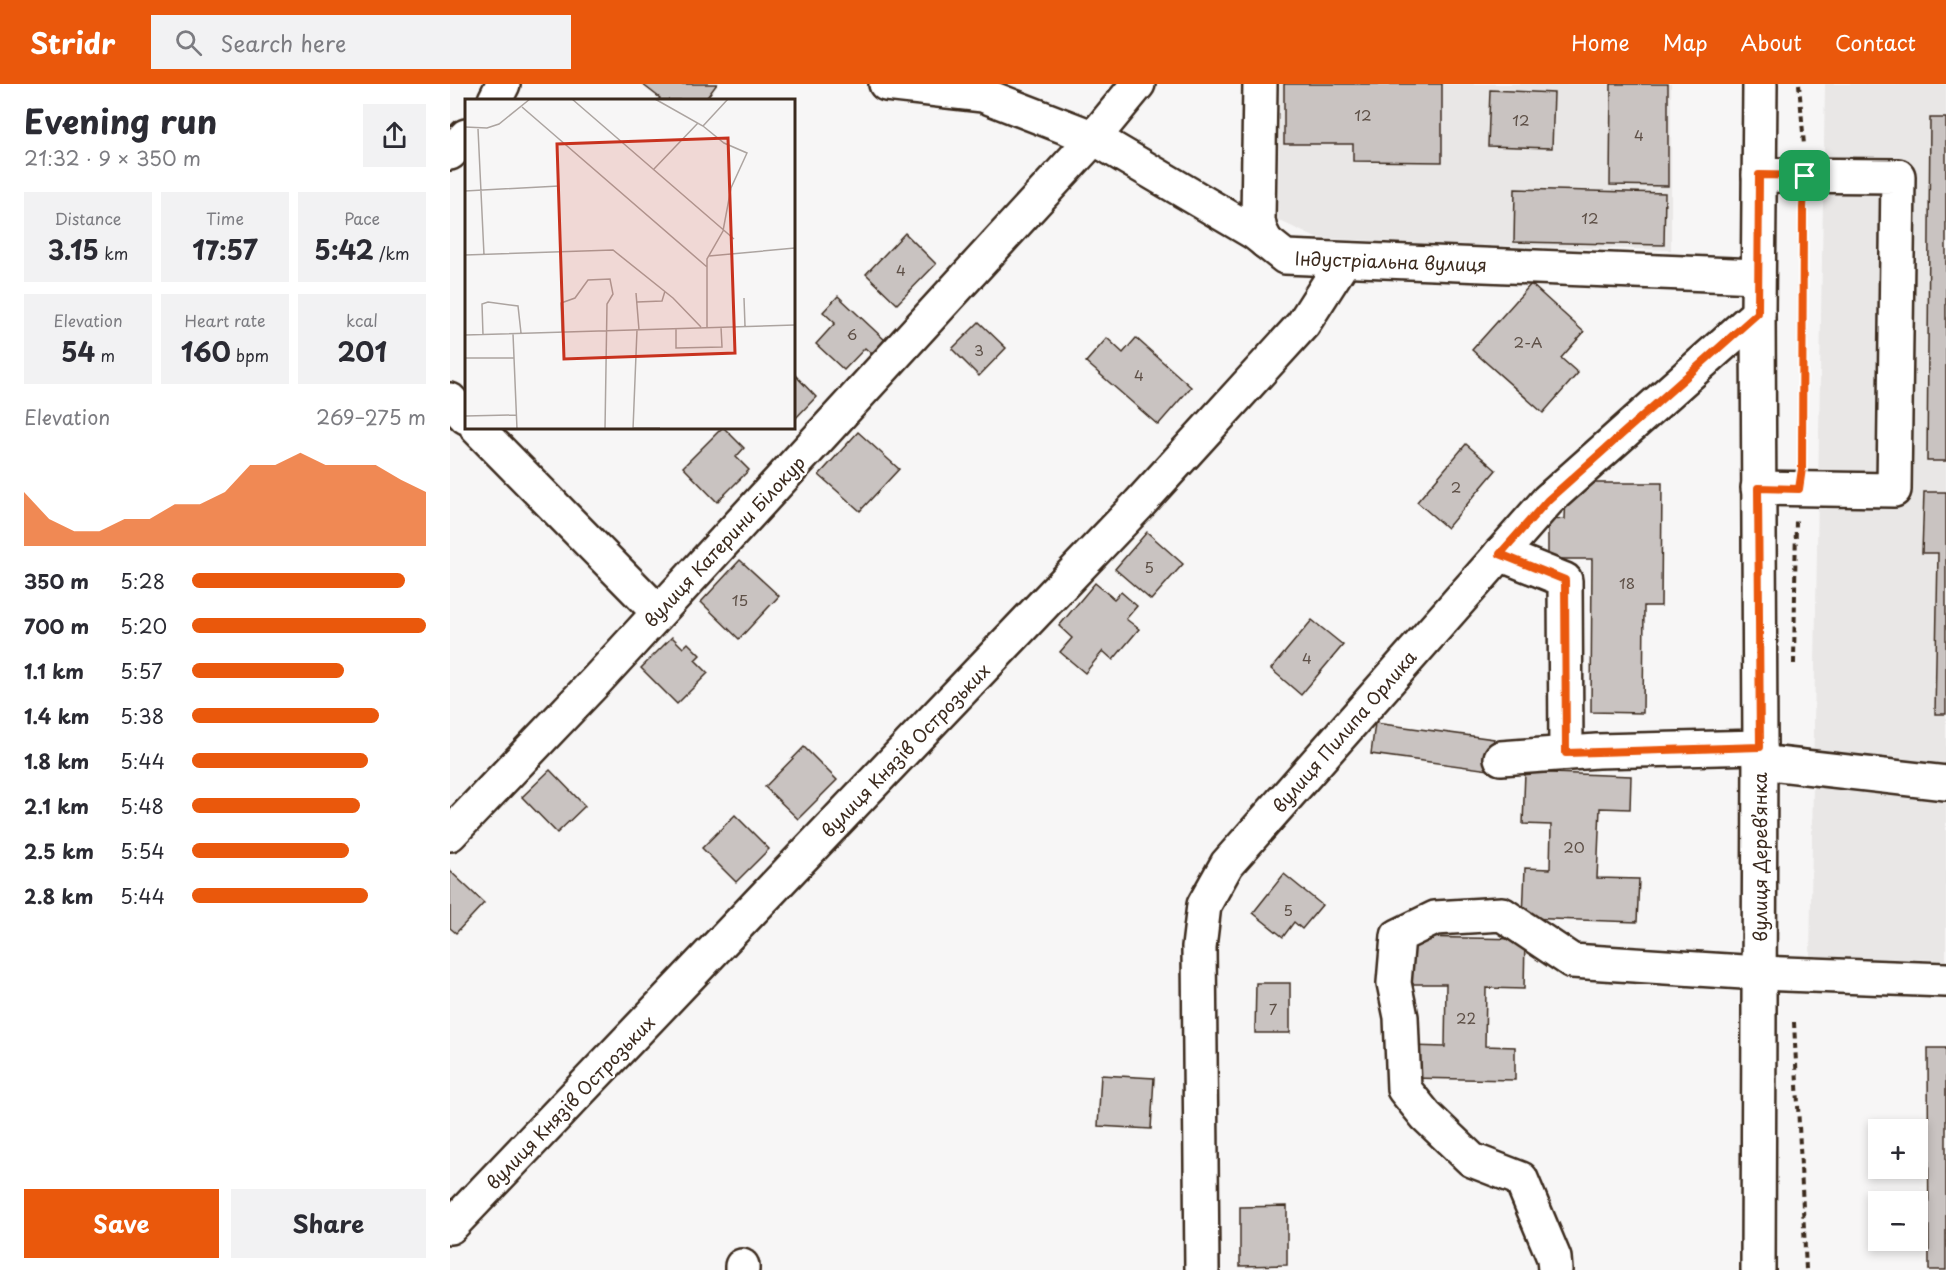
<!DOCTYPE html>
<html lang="en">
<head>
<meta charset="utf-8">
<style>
	body { margin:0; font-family:"Playpen Sans",sans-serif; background:#f2f2f3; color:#2b2b33; height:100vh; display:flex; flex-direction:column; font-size:22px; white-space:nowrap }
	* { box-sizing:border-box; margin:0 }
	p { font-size:20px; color:#7c7c81 }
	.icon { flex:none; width:33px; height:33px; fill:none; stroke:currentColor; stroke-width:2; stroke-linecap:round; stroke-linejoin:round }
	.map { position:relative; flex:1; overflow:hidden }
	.side { display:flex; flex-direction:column; background:#fff; width:450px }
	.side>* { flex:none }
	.buttons { position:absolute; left:1418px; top:1035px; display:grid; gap:12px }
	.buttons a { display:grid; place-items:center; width:60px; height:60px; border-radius:0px; background:#fff; box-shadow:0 3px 9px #0003; font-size:30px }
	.pin { position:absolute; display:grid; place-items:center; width:51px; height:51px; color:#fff; margin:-26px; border-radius:12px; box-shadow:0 3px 9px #0006 }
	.round { display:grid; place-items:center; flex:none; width:63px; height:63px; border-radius:0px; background:#f2f2f3 }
	.headline { display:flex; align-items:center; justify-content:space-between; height:102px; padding:0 24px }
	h1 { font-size:33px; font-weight:700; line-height:45px }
	.stats { display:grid; grid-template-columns:repeat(3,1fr); gap:9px; height:102px; padding:6px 24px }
	.stats div { display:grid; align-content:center; border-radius:0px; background:#f2f2f3; text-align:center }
	.stats b { font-size:26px; font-weight:700 }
	.stats small { font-size:16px; font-weight:400 }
	.stats p { font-size:16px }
	.chart { height:168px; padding:12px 24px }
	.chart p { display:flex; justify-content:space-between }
	.chart svg { width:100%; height:108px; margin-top:6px; fill:#ea580c; opacity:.7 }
	.action { display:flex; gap:12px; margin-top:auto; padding:12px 24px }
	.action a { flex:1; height:69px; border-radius:0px; background:#ea580c; color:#fff; font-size:24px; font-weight:700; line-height:69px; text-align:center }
	.action a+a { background:#f2f2f3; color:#2b2b33 }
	ul { padding:0 24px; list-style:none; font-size:20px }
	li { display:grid; grid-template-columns:96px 72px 1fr; align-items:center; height:45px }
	li i { height:15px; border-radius:8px; background:#ea580c }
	header { display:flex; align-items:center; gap:36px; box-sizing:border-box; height:84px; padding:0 30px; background:#ea580c; color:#fff }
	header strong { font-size:28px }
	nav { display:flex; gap:33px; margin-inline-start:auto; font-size:21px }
	.search { width:420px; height:54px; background:#f2f2f3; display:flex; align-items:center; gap:15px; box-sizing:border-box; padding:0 21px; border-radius:0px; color:#7c7c81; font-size:22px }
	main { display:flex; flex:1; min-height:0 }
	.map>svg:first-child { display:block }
	.built { fill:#e9e7e6 }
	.building { fill:#c9c3c1; stroke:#3b2a1e; stroke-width:1.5 }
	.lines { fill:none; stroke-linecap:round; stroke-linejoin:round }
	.minor-casing { stroke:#3b2a1e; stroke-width:38 }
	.path { stroke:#3b2a1e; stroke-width:4; stroke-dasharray:6 4.5; stroke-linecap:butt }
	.minor { stroke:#fff; stroke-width:33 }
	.route-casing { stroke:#fff; stroke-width:12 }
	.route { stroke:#ea580c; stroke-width:8 }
	.labels { text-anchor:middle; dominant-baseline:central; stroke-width:4.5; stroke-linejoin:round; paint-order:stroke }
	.number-label { font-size:15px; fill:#5e5047 }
	.street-label { font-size:18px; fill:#3b2a1e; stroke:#fff }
	.inset-road { fill:none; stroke:#aca4a0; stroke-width:1.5 }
	.view { fill:#c8321e; fill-opacity:0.15; stroke:#c8321e; stroke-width:3 }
	.inset-edge { fill:none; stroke:#3b2a1e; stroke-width:3 }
</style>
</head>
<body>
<header>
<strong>Stridr</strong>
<div class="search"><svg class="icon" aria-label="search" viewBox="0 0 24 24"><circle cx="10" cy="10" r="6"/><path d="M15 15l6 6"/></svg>Search here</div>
<nav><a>Home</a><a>Map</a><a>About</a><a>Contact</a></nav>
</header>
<main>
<section class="side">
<div class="headline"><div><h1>Evening run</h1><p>21:32 · 9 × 350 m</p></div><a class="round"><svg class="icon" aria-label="share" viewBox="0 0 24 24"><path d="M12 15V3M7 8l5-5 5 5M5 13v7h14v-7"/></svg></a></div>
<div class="stats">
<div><p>Distance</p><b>3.15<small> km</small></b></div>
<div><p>Time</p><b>17:57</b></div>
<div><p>Pace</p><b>5:42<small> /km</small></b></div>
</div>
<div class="stats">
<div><p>Elevation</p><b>54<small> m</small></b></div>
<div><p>Heart rate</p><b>160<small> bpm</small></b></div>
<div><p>kcal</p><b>201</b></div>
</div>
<div class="chart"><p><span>Elevation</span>269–275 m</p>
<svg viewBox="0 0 160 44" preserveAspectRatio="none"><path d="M0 44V22L10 33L20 38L30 38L40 33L50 33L60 27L70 27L80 22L90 11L100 11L110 6L120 11L130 11L140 11L150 17L160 22V44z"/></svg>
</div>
<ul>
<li><b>350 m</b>5:28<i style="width:91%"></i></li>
<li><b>700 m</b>5:20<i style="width:100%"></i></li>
<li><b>1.1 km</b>5:57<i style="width:65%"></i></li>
<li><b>1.4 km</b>5:38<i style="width:80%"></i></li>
<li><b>1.8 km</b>5:44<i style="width:75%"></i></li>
<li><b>2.1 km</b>5:48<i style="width:72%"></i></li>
<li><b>2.5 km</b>5:54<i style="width:67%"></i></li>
<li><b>2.8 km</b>5:44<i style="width:75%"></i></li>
</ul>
<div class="action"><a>Save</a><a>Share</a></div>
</section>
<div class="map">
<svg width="1496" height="1186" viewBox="0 0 1496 1186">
	<rect width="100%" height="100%" fill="#f7f6f6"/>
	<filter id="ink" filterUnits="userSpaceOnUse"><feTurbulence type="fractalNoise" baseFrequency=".0167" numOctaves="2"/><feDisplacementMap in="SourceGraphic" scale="12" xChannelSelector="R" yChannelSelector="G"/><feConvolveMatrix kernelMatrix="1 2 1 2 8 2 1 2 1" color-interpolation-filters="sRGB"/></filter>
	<g filter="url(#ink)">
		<g class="built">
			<path d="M830,0H1221V166L985,160L866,154L828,136Z"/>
			<path d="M1375,0H1496V876L1360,873Z"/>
		</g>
		<g class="building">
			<path d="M192,0H267L255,16H208L210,14Z"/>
			<path d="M834,0H992V78L903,77V60H834Z"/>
			<path d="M1161,0H1218V102L1160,101Z"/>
			<path d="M1040,6L1104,9L1102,64L1038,62Z"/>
			<path d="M1480,34H1496V377H1477Z"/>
			<path d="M1065,105L1215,109L1214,161L1064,158Z"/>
			<path d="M455,149L486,180L447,220L416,190Z"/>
			<path d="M1081,200L1134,248L1111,274L1128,289L1093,329L1022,266Z"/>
			<path d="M388,212L437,258L424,272L415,264L394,286L366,260L385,239L373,228Z"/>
			<path d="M529,238L556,264L529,292L502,265Z"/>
			<path d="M657,254L673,269L686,254L741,303L708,341L636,278Z"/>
			<path d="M344,290L366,313L344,336Z"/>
			<path d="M272,344H274L294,364L286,373L299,386L267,418L233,383Z"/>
			<path d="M408,348L449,385L410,427L369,391Z"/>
			<path d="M1016,360L1046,386L997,444L967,418Z"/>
			<path d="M1136,399H1212L1211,522H1194L1193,629L1141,628L1142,475H1098V436L1115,435L1116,410Z"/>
			<path d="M1474,408H1496V630H1485L1488,469H1472Z"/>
			<path d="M697,448L733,480L701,516L665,485Z"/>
			<path d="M290,476L329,512L289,555L251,518Z"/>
			<path d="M645,499L664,515L671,508L687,522L676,535L689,545L663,576L653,567L635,589L610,568L622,554L609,542Z"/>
			<path d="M862,536L893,561L851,611L821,585Z"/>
			<path d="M222,553L233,564L238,559L250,571L245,576L258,589L227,620L191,584Z"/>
			<path d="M925,639L1044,655L1039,686L921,670Z"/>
			<path d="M354,663L387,696L348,735L315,703Z"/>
			<path d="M100,686L135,722L107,749L72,713Z"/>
			<path d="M1075,688L1181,692L1180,725L1150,724L1147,794L1189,795L1187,838L1073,834L1075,784L1100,785L1101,741L1073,740Z"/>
			<path d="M285,731L319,765L286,798L252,764Z"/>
			<path d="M0,787L34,819L6,849L0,844Z"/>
			<path d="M834,790L872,821L852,845L844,838L833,853L803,829Z"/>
			<path d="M959,853L1075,855L1074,905L1036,904L1035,962L1065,963V996L960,994L961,962L995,963L996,900H958Z"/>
			<path d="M806,899H840V949H805Z"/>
			<path d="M1478,964H1496V1186H1479Z"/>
			<path d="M651,991L704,994L701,1045L648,1042Z"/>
			<path d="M837,1122V1181L790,1182V1123Z"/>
		</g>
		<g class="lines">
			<defs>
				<g id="minor">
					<path d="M436,0L533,11L644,54L805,149L835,173L1308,192"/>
					<path d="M810,0L808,136L810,146L816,158"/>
					<path d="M45,16L53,0"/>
					<path d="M0,69L16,52"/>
					<path d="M0,316L16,333"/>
					<path d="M27,344L208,528"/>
					<path d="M1308,404L1444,406L1448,92L1309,91"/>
					<path d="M1050,470L1115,496L1116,669"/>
					<path d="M1051,674L1147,667L1310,663"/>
					<path d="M1310,678L1496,699"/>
					<path d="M0,750L146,597L641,57L688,0"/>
					<path d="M0,1143L689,420L853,240L894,176"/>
					<path d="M292,1182V1186"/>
					<path d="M752,1186L749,863L754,821L777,780L1098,416L1308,229"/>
					<path d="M1105,1186L1104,1174L1071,1095L1022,1076L976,1032L954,1005L951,933L944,899L948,852L985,834L1052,830L1122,877L1309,889L1496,896"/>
					<path d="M1308,1186L1310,663L1308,229L1310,0"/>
				</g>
			</defs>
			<use href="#minor" class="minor-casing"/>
			<g class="path">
				<path d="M1349,0L1354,61"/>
				<path d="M1352,373L1353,123"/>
				<path d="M1344,580L1346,434"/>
				<path d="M1344,938L1356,1186"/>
			</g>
			<use href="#minor" class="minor"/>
		</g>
	</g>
	<g class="lines" filter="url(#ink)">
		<defs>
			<path id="route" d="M1309,91L1355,92L1353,124L1352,385L1349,405L1308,404L1310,663L1116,669L1115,496L1050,470L1098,416L1308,229Z"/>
		</defs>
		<use href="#route" class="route-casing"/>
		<use href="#route" class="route"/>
	</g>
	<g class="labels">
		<g class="number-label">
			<text x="913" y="30">12</text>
			<text x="1071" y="35">12</text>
			<text x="1189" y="50">4</text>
			<text x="1140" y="133">12</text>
			<text x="451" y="185">4</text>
			<text x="402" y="249">6</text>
			<text x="1078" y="257">2-А</text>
			<text x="529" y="265">3</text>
			<text x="689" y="290">4</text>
			<text x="1006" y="402">2</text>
			<text x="699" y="482">5</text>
			<text x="1177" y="498">18</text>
			<text x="290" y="515">15</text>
			<text x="857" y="573">4</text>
			<text x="1124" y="762">20</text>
			<text x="838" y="825">5</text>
			<text x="823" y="924">7</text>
			<text x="1016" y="933">22</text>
		</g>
		<g class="street-label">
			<text transform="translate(941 177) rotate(2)">Індустріальна вулиця</text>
			<text transform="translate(274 457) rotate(-47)">вулиця Катерини Білокур</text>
			<text transform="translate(894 647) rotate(-49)">вулиця Пилипа Орлика</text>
			<text transform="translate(455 666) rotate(-46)">вулиця Князів Острозьких</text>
			<text transform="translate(1309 773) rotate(-90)">вулиця Деревʼянка</text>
			<text transform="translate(120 1018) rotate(-46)">вулиця Князів Острозьких</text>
		</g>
	</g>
	<g transform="translate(15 15)">
		<rect width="330" height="330" fill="#f7f6f6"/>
		<path class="inset-road" d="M107,0L269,140M190,0L238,27L259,44L282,54L266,89L258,132L242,160V228M57,8L242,168M238,27L263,0M0,28L22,29L34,25L65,0M13,30L19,156M188,71L233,24M0,92L94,87M0,156L148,151L208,199L236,228M244,157L330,149M171,194L174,231M279,199L280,227M172,203L197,202L200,192M211,229V249L257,248L256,228M97,233L96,204L110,199L123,181L145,180L148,195L142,205L140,330M48,235L52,330M0,236L330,226M18,236L17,205L23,203L53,207L56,234M0,259H49M0,317L51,316M168,329H195M168,330L172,231"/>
		<path class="view" d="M263,39L270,254L99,260L92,45Z"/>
		<rect width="330" height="330" class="inset-edge"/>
	</g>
</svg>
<div class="buttons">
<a>+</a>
<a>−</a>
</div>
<div class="pin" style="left:1355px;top:92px;background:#1e9e55"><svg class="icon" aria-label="arrive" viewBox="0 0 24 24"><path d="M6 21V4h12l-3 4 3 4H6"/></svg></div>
</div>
</main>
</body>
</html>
